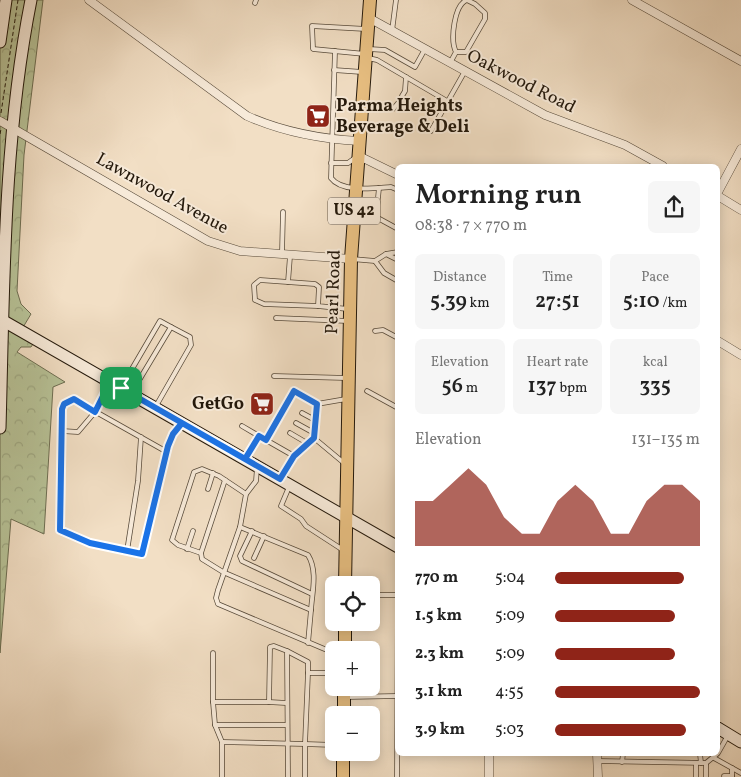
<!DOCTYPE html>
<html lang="en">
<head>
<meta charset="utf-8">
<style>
	body { margin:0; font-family:Vollkorn,serif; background:#f6f6f6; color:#222; height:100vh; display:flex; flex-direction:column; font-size:19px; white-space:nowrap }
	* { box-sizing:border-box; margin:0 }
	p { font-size:16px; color:#767676 }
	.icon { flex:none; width:28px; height:28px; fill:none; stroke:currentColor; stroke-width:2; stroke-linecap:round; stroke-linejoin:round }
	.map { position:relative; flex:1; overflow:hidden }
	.details { position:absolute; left:395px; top:164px; width:325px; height:592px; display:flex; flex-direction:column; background:#fff; border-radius:8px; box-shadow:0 2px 12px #0003 }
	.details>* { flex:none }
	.fabs { position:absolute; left:325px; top:576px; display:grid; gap:10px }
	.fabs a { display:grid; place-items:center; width:55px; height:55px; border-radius:8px; background:#fff; box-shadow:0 2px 12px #0003; font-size:25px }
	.pin { position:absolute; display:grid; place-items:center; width:42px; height:42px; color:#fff; margin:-21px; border-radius:10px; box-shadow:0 2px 8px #0006 }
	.round { display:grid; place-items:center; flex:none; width:52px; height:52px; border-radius:8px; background:#f6f6f6 }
	.head { display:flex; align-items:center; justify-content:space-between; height:85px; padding:0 20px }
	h1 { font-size:28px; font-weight:600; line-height:38px }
	.stats { display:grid; grid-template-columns:repeat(3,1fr); gap:8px; height:85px; padding:5px 20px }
	.stats div { display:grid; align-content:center; border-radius:8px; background:#f6f6f6; text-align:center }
	.stats b { font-size:21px; font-weight:600 }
	.stats small { font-size:14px; font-weight:400 }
	.stats p { font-size:14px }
	.chart { height:140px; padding:10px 20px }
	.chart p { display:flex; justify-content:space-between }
	.chart svg { width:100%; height:90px; margin-top:5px; fill:#8f2418; opacity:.7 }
	ul { padding:0 20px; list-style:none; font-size:16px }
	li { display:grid; grid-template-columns:80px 60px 1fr; align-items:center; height:38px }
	li i { height:12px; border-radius:6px; background:#8f2418 }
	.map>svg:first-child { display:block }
	.forest { fill:url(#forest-crowns); stroke:#6d6d51 }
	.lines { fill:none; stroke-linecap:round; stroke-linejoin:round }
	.lane-casing { stroke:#574a3a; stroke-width:5.5 }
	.street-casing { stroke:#574a3a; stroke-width:9 }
	.secondary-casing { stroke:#23180b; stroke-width:13 }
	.primary-casing { stroke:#23180b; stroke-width:14 }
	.path { stroke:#23180b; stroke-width:1; stroke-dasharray:4 2.5; stroke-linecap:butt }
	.lane { stroke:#f7ead9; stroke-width:4 }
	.street { stroke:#f7ead9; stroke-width:8 }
	.secondary { stroke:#f7ead9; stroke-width:11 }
	.primary { stroke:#e9c082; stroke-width:12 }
	.route-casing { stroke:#fff; stroke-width:10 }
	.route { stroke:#1a73e8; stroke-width:6 }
	.labels { text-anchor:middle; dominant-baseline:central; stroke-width:4; stroke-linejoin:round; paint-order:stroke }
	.shield { fill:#f7ead9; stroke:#635749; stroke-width:1 }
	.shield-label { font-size:16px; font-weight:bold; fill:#23180b }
	.street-label { font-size:18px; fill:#23180b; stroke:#f7ead9 }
	.poi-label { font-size:18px; font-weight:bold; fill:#23180b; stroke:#f7ead9; text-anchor:start }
</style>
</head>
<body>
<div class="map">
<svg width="741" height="777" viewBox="0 0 741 777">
	<defs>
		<pattern id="forest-crowns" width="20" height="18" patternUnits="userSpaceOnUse" patternTransform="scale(1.25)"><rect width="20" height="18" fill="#b7c297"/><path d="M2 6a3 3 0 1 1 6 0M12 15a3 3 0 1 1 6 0" fill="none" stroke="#9da681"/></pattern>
	</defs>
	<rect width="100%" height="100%" fill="#f2dfc5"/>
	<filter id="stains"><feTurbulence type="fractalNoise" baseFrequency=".004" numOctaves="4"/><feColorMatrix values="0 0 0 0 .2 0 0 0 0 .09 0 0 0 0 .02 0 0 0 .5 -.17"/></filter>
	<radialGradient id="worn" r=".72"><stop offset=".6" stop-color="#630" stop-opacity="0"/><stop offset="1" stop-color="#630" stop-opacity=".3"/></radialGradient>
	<path class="forest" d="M0,0H43L24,155L17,291L21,304L31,314L22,329L37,338L31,347H21L17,352L65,382L53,387L44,534L11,519L0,653Z"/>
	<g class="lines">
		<defs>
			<g id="lane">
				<path d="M255,3L256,0"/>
				<path d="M392,31L396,0"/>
				<path d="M369,49L385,50L415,67L425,49"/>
				<path d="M335,51L331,178C342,193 375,188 391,187L398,190"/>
				<path d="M365,54L313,49L312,26L366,29"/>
				<path d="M368,58L377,60L406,77L405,91L402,96"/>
				<path d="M450,63L456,52C450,40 454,5 467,0L475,4L485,13V19L466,52H456"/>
				<path d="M334,70L362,72"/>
				<path d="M406,77L447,101"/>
				<path d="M364,103L393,109L399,102"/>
				<path d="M431,131L465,71"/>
				<path d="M331,163H348L355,158"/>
				<path d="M356,215L376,217L398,229"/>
				<path d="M376,217L379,188"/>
				<path d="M282,253L283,212"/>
				<path d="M386,254L398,260"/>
				<path d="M290,256L288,282L315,284L319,287L318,306L348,309"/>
				<path d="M352,259L375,261L386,254L398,252"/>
				<path d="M375,261L384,273L398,281"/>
				<path d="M288,282L260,280L254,285L255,300L264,304L318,306"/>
				<path d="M276,318L348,321"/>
				<path d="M375,331L383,330L398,338"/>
				<path d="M274,376L346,378"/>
				<path d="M109,383L95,412L78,432L62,431L60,530L90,543L142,554L168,446L180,425"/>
				<path d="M122,386L160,321L171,327"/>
				<path d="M367,391L398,408"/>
				<path d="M132,392L171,327L190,337L191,345L156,406"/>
				<path d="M302,413L315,420"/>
				<path d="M296,423L314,433"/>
				<path d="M242,426L259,436"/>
				<path d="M62,431L64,404L73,399L167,452"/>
				<path d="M290,433L307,443"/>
				<path d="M266,439L294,391L317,404"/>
				<path d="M294,456L314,438"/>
				<path d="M246,457L259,436L294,456L282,477"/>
				<path d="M344,463L314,438L317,404L346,399"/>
				<path d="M257,468L256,481L246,494L240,527L218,590L216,598L218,604L334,653"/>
				<path d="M225,480L201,553L202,559L223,572L311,610L308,643"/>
				<path d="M289,487L281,506L301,519L306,526L343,550"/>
				<path d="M208,489L213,473"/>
				<path d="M240,527L308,555C318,571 312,593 311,610"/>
				<path d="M252,531L240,556L242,561L312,594"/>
				<path d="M187,549L193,531"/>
				<path d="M127,551L138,481L141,437"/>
				<path d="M201,553L178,545L172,540L194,472L202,469L219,476L246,494"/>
				<path d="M254,558L264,536"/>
				<path d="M371,595H397"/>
				<path d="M287,651L308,662V673"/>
				<path d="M346,697L397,696"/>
				<path d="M213,702V653"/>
				<path d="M269,702L286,703"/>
				<path d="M215,725L222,742"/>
				<path d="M286,725H215L213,702H269L270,647L274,646L287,651L288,777"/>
				<path d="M718,753L727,737"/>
				<path d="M700,754L701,763"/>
				<path d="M714,758L741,773"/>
				<path d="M598,761L706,763L717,754"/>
				<path d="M622,762L623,754"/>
				<path d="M724,776H732"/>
				<path d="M222,777V742L305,744L308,673H334"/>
				<path d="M305,777V744L334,745"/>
				<path d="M397,777L398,577"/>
				<path d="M696,777V763"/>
				<path d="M706,777V763"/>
				<path d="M732,777V768"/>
			</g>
			<g id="street">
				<path d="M89,0L247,116C283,132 320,139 359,141"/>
				<path d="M632,0L741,61"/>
				<path d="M369,18L545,115L625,145L663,166"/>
				<path d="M0,121L208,241L240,251L351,259"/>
				<path d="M359,156L398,175"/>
				<path d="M718,192L741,149"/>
				<path d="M718,196L741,210"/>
				<path d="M718,341L741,355"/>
				<path d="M489,754V777"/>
				<path d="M597,754L598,777"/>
			</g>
			<g id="secondary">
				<path d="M0,42L6,0"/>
				<path d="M0,319L398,547"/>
				<path d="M0,428C4,285 3,141 31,0"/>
				<path d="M718,728L741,742"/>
			</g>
			<g id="primary">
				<path d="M345,585L351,259L370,0"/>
				<path d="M345,650V622"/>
				<path d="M344,715V688"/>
				<path d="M343,777V752"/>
			</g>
		</defs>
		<use href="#lane" class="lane-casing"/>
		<use href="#street" class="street-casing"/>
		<use href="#secondary" class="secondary-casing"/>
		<use href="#primary" class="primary-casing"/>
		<g class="path">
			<path d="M1,113L18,0"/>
			<path d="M0,134L1,129"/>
		</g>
		<use href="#lane" class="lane"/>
		<use href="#street" class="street"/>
		<use href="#secondary" class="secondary"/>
		<use href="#primary" class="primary"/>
	</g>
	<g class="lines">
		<defs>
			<path id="route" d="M121,388L110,382L95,412L74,399L64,404L62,409L60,530L90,543L142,554L168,446L173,434L182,423L280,479L294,456L314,438L317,404L294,391L266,440L259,436L245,459L121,388"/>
		</defs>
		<use href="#route" class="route-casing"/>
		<use href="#route" class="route"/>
	</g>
	<defs>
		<symbol id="supermarket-square" viewBox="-11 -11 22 22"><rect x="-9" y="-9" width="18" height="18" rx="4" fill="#8f2418" stroke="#f7ead9"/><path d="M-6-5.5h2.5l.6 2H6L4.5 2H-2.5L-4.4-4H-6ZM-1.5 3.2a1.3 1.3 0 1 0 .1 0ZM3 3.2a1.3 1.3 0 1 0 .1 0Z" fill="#fff"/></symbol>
	</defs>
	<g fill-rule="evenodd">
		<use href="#supermarket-square" x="304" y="102" width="28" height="28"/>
		<use href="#supermarket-square" x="248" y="390" width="28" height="28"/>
	</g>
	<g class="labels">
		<rect class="shield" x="328" y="197.5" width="52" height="27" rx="4"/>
		<g class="shield-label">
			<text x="354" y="211">US 42</text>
		</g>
		<g class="street-label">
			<text transform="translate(521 82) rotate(27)">Oakwood Road</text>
			<text transform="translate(162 194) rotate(29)">Lawnwood Avenue</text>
			<text transform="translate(334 292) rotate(-88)">Pearl Road</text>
		</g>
		<g class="poi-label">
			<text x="336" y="106">Parma Heights<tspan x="336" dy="21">Beverage &amp; Deli</tspan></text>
			<text x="244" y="404" text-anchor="end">GetGo</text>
		</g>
	</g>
	<rect width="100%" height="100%" filter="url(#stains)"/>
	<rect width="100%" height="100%" fill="url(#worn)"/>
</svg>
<div class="fabs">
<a><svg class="icon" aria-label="locate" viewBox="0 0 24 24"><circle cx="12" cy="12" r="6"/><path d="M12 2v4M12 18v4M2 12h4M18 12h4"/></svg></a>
<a>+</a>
<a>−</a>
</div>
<div class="pin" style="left:121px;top:388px;background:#1e9e55"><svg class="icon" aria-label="arrive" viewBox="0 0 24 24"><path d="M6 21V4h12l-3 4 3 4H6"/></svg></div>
<section class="details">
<div class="head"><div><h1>Morning run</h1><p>08:38 · 7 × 770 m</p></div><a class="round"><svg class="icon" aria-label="share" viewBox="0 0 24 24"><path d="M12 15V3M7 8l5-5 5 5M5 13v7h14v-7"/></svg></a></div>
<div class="stats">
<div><p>Distance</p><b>5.39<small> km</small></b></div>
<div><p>Time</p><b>27:51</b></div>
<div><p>Pace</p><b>5:10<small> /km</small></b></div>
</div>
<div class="stats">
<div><p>Elevation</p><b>56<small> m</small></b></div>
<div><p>Heart rate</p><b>137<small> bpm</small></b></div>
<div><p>kcal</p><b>335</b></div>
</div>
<div class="chart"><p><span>Elevation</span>131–135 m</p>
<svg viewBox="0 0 160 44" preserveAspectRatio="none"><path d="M0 44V22L10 22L20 14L30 6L40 14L50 30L60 38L70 38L80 22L90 14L100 22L110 38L120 38L130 22L140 14L150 14L160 22V44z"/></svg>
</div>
<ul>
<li><b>770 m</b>5:04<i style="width:89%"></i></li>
<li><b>1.5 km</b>5:09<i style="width:83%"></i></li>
<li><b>2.3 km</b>5:09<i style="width:83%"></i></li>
<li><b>3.1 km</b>4:55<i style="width:100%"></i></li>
<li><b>3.9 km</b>5:03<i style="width:90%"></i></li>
</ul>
</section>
</div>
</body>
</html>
